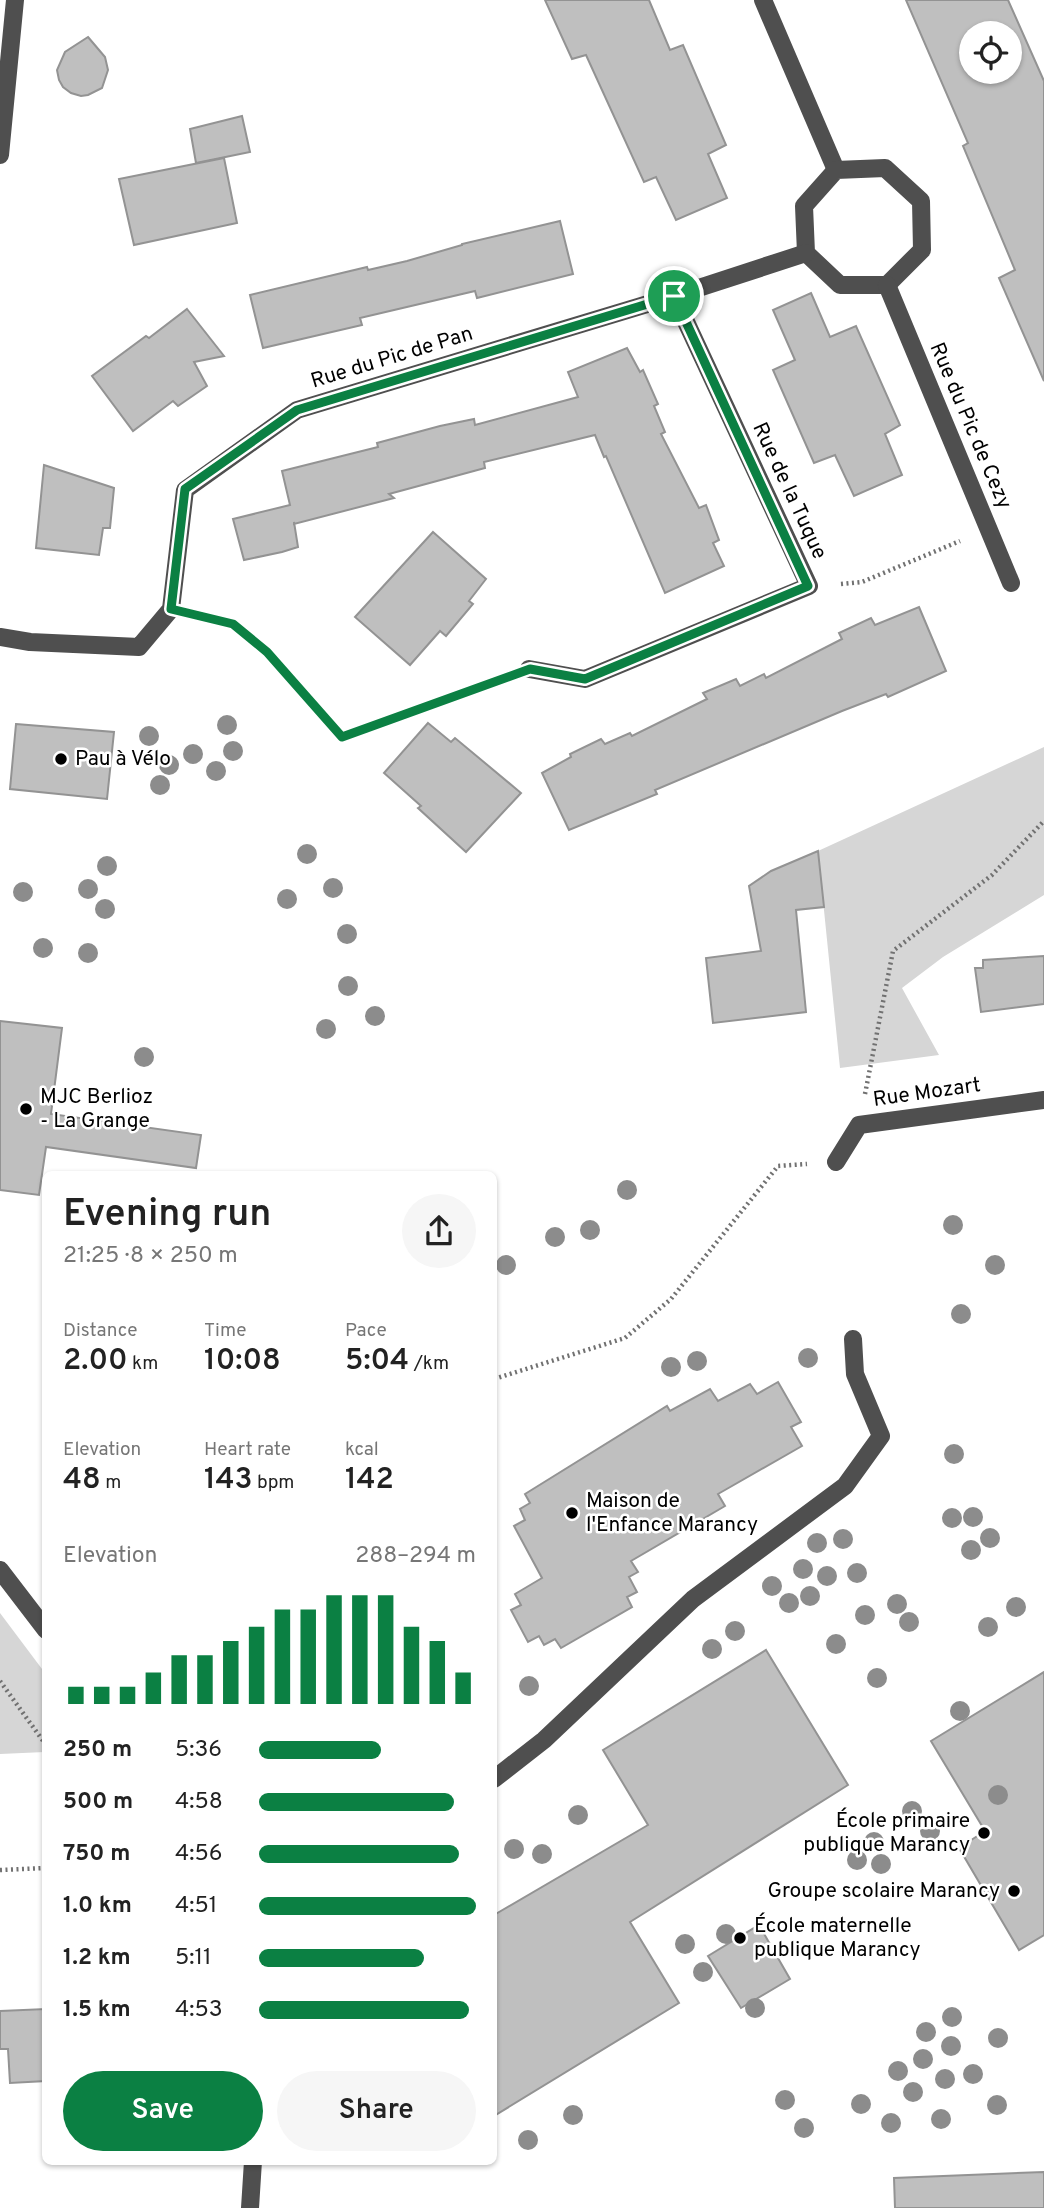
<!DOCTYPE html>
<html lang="en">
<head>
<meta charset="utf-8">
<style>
	body { margin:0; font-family:Overpass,sans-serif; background:#f6f6f6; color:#222; height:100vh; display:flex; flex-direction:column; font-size:26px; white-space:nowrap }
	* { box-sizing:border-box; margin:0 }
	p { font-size:23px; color:#767676 }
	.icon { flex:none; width:38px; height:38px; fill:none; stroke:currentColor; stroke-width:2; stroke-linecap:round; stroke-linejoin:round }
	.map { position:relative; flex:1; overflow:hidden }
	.sheet { position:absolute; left:42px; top:1171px; width:455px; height:994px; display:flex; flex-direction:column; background:#fff; border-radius:10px; box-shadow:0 2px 5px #0004 }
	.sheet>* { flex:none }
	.tools { position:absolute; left:959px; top:21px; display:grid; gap:14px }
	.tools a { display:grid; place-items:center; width:63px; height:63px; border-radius:50%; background:#fff; box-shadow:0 2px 5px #0004; font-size:35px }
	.pin { position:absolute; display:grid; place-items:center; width:60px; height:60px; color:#fff; margin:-30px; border:4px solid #fff; border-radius:50%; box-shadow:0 2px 7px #0007 }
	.round { display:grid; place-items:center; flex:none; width:74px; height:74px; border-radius:37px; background:#f6f6f6 }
	.overview { display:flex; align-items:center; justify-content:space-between; height:119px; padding:0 21px }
	h1 { font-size:38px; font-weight:600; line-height:52px }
	.figures { display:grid; grid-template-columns:repeat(3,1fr); gap:10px; height:119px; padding:7px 21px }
	.figures div { display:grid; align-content:center }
	.figures b { font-size:30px; font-weight:600 }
	.figures small { font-size:19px; font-weight:400 }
	.figures p { font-size:19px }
	.chart { height:196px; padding:14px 21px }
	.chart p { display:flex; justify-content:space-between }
	.chart svg { width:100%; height:126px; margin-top:7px; stroke:#0b8043; stroke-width:6 }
	.cta { display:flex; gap:14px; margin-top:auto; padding:14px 21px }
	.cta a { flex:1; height:80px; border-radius:42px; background:#0b8043; color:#fff; font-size:28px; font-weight:600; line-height:80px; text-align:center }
	.cta a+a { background:#f6f6f6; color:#222 }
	ul { padding:0 21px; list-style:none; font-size:23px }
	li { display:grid; grid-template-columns:112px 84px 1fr; align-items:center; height:52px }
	li i { height:18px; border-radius:9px; background:#0b8043 }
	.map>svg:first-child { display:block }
	.green { fill:#d6d6d6 }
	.building { fill:#bfbfbf; stroke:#939393; stroke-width:2; fill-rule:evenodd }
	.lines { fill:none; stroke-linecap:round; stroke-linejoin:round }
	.path { stroke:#717171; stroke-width:4.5; stroke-dasharray:2 3.5; stroke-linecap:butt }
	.minor { stroke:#4f4f4f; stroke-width:18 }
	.tree { fill:#8c8c8c }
	.route-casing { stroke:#fff; stroke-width:14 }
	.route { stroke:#0b8043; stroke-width:9 }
	.poi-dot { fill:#000; stroke:#fff; stroke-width:2.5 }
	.labels { text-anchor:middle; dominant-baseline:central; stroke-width:5; stroke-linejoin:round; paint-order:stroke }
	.street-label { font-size:21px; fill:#000; stroke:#fff }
	.poi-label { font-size:21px; fill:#000; stroke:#fff; text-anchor:start }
</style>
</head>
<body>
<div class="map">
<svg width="1044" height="2208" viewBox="0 0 1044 2208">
	<rect width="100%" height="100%" fill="#fff"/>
	<g class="green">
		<path d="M1044,747V895L943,957L902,988L939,1055L840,1068L818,851Z"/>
		<path d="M0,1613L45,1673V1752L0,1754Z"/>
	</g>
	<g class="building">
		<path d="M545,0H649L670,50L683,45L726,145L708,154L727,198L676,220L656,177L644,182L586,55L572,59Z"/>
		<path d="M906,0H1008L1044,81V381L999,278L1015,270L963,146L968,143ZM971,33H1010V72H971Z"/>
		<path d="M88,37L105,57L108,70L102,88L88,95L81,96L71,93L63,87L59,80L57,70L65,52Z"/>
		<path d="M242,116L250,152L196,163L190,129Z"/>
		<path d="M224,158L237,223L134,245L119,179Z"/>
		<path d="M560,221L573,274L477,298L475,291L360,318L362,325L263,348L250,295L367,267L368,270L407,261L462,245V244Z"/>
		<path d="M811,293L830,337L856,326L900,425L885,434L902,475L854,496L835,455L814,463L773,370L795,360L773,310Z"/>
		<path d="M187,309L224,356L194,362L207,386L178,406L173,401L133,431L92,376L146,336L149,338Z"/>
		<path d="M627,348L640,372L643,370L658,404L654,406L665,432L661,434L699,508L706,505L719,540L713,543L724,566L665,593L606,456L604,457L595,435L484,462L485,468L389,494L394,498L294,524V522L298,547L282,552L244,560L233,519L290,505L282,471L378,447L377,443L440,426L474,419L475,425L578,397L568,372Z"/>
		<path d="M44,465L114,488L110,528H103L99,555L36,548Z"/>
		<path d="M433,532L486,579L469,601L473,604L446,636L440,631L410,665L355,617Z"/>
		<path d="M919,607L946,671L888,697L886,694L842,711L655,790L657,794L569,830L542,773L571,757L570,754L601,739L605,744L630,733L632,736L707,699L703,693L736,679L740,686L764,674L766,678L842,639L839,633L871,618L875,625Z"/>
		<path d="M428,723L451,742L455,738L521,793L466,852L418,808L421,806L384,773Z"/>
		<path d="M16,724L114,732L107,799L10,789Z"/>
		<path d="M818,851L824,907L796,910L806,1012L713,1023L706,958L761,951L749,886L771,871Z"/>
		<path d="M1044,956V1004L981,1012L975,968H983V960Z"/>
		<path d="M0,1021L62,1028L51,1114L201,1135L196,1168L46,1147L39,1195L0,1190Z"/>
		<path d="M778,1382L801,1422L791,1427L802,1446L718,1494L725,1506L631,1561L638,1572L629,1577L637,1592L627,1597L632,1607L561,1648L555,1639L544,1645L539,1636L528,1642L511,1610L521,1605L515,1594L542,1578L514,1526L525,1520L520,1509L530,1503L525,1494L667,1406L670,1411L710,1389L718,1401L750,1384L757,1394Z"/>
		<path d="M766,1650L848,1785L630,1922L679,2003L494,2116V1915L648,1825L603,1750Z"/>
		<path d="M1044,1672V1935L1019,1950L959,1848L985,1831L931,1741Z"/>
		<path d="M759,1925L790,1979L741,2008L708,1956Z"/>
		<path d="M46,2009V2081L10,2083L8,2049H0V2011Z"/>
		<path d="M1044,2172V2208H895L894,2178Z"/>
	</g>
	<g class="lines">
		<g class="path">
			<path d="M841,584L862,582L960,541"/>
			<path d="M199,616L233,624L267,652L342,737L502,679"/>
			<path d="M865,1094L893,951L992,875L1044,821"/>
			<path d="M494,1379L625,1338L671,1299L778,1166L807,1164"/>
			<path d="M0,1681L46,1745"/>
			<path d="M0,1870L46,1868"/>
		</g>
		<g class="minor">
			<path d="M763,0L836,170"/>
			<path d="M0,155L15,0"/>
			<path d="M885,168L921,201L922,250L887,285H840L806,253L804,206L836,170Z"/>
			<path d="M887,285L1011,583"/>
			<path d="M0,637L30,642L139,647L171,609L185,490L297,410L674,296L806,253"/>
			<path d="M529,669L585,679L809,586L674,296"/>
			<path d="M836,1162L859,1125L1044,1100"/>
			<path d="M0,1570L46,1630"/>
			<path d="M494,1779L544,1740L693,1599L845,1486L881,1436L855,1374L853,1339"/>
			<path d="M250,2208L253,2161"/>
		</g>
	</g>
	<g class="tree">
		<circle cx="227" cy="725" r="10"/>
		<circle cx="149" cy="736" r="10"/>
		<circle cx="233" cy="751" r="10"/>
		<circle cx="193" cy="754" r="10"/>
		<circle cx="169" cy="765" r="10"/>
		<circle cx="216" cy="771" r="10"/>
		<circle cx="160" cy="785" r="10"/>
		<circle cx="307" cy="854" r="10"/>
		<circle cx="107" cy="866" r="10"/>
		<circle cx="333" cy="888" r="10"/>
		<circle cx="88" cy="889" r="10"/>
		<circle cx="23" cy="892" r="10"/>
		<circle cx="287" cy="899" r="10"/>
		<circle cx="105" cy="909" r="10"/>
		<circle cx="347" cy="934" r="10"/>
		<circle cx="43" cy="948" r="10"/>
		<circle cx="88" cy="953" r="10"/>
		<circle cx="348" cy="986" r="10"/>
		<circle cx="375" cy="1016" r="10"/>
		<circle cx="326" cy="1029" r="10"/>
		<circle cx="144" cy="1057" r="10"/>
		<circle cx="627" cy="1190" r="10"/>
		<circle cx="953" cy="1225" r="10"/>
		<circle cx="590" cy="1230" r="10"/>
		<circle cx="555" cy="1237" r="10"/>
		<circle cx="506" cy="1265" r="10"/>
		<circle cx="995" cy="1265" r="10"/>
		<circle cx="961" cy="1314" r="10"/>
		<circle cx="808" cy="1358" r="10"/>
		<circle cx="697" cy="1361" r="10"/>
		<circle cx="671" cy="1367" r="10"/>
		<circle cx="954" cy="1454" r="10"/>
		<circle cx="973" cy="1517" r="10"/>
		<circle cx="952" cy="1518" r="10"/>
		<circle cx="990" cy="1538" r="10"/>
		<circle cx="843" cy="1539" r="10"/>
		<circle cx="817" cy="1543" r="10"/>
		<circle cx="971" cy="1550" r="10"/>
		<circle cx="803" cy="1569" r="10"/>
		<circle cx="857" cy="1573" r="10"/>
		<circle cx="827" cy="1576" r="10"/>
		<circle cx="772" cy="1586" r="10"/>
		<circle cx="810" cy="1596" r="10"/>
		<circle cx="789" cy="1603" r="10"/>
		<circle cx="897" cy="1604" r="10"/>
		<circle cx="1016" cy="1607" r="10"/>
		<circle cx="865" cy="1615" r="10"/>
		<circle cx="909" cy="1622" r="10"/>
		<circle cx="988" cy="1627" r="10"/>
		<circle cx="735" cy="1631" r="10"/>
		<circle cx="836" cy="1644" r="10"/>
		<circle cx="712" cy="1649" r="10"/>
		<circle cx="877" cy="1678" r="10"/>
		<circle cx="529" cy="1686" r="10"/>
		<circle cx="960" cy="1711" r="10"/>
		<circle cx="998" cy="1795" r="10"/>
		<circle cx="912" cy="1811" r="10"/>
		<circle cx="578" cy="1815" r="10"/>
		<circle cx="930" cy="1831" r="10"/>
		<circle cx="874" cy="1842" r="10"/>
		<circle cx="514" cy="1849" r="10"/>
		<circle cx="542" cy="1854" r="10"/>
		<circle cx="857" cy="1860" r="10"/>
		<circle cx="881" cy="1864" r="10"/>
		<circle cx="726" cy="1934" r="10"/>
		<circle cx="685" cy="1944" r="10"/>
		<circle cx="703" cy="1972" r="10"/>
		<circle cx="755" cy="2008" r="10"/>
		<circle cx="952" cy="2017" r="10"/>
		<circle cx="926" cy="2032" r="10"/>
		<circle cx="998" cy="2038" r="10"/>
		<circle cx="951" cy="2046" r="10"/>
		<circle cx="923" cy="2059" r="10"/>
		<circle cx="898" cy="2071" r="10"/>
		<circle cx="973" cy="2074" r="10"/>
		<circle cx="945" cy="2079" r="10"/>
		<circle cx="913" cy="2092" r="10"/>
		<circle cx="785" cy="2100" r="10"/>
		<circle cx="861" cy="2104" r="10"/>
		<circle cx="997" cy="2105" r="10"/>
		<circle cx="573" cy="2115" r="10"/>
		<circle cx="941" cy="2119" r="10"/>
		<circle cx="891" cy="2123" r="10"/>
		<circle cx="804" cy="2128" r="10"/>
		<circle cx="528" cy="2140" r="10"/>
	</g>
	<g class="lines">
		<defs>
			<path id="route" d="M674,296L808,586L585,679L530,669L342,737L267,652L233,624L171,609L185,489L297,410Z"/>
		</defs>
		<use href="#route" class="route-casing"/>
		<use href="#route" class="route"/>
	</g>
	<g class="poi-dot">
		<circle cx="61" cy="759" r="7"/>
		<circle cx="26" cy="1109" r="7"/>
		<circle cx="572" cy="1513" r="7"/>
		<circle cx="984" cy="1833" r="7"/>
		<circle cx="1014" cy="1891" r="7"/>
		<circle cx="740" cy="1938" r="7"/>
	</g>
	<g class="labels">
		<g class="street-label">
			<text transform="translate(392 358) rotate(-17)">Rue du Pic de Pan</text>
			<text transform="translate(970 426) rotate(67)">Rue du Pic de Cezy</text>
			<text transform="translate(789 491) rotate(65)">Rue de la Tuque</text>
			<text transform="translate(927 1093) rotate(-8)">Rue Mozart</text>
		</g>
		<g class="poi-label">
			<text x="75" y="759">Pau à Vélo</text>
			<text x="40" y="1097">MJC Berlioz<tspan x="40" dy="24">- La Grange</tspan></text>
			<text x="586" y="1501">Maison de<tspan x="586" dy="24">l'Enfance Marancy</tspan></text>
			<text x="970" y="1821" text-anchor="end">École primaire<tspan x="970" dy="24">publique Marancy</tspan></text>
			<text x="1000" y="1891" text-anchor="end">Groupe scolaire Marancy</text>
			<text x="754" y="1926">École maternelle<tspan x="754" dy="24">publique Marancy</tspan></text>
		</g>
	</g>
</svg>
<div class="tools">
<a><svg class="icon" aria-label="locate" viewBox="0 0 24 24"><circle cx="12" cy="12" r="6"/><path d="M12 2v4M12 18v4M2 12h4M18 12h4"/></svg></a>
</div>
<div class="pin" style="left:674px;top:296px;background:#1e9e55"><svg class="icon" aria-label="arrive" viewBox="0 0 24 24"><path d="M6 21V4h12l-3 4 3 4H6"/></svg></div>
<section class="sheet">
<div class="overview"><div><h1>Evening run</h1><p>21:25 · 8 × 250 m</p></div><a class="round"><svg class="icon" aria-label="share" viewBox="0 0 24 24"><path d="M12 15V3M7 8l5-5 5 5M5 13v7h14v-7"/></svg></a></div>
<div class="figures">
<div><p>Distance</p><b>2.00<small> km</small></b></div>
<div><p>Time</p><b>10:08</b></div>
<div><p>Pace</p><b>5:04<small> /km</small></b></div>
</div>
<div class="figures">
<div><p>Elevation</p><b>48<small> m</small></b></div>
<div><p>Heart rate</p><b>143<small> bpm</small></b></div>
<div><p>kcal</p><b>142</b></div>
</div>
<div class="chart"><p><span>Elevation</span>288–294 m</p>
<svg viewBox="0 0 160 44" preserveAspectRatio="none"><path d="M5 44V38M15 44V38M25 44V38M35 44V33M45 44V27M55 44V27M65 44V22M75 44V17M85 44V11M95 44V11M105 44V6M115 44V6M125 44V6M135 44V17M145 44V22M155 44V33"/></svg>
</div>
<ul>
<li><b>250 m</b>5:36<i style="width:56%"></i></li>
<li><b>500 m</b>4:58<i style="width:90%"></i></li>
<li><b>750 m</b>4:56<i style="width:92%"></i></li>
<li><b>1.0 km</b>4:51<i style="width:100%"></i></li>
<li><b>1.2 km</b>5:11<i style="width:76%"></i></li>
<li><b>1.5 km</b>4:53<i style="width:97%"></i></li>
</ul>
<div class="cta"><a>Save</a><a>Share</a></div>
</section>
</div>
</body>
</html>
